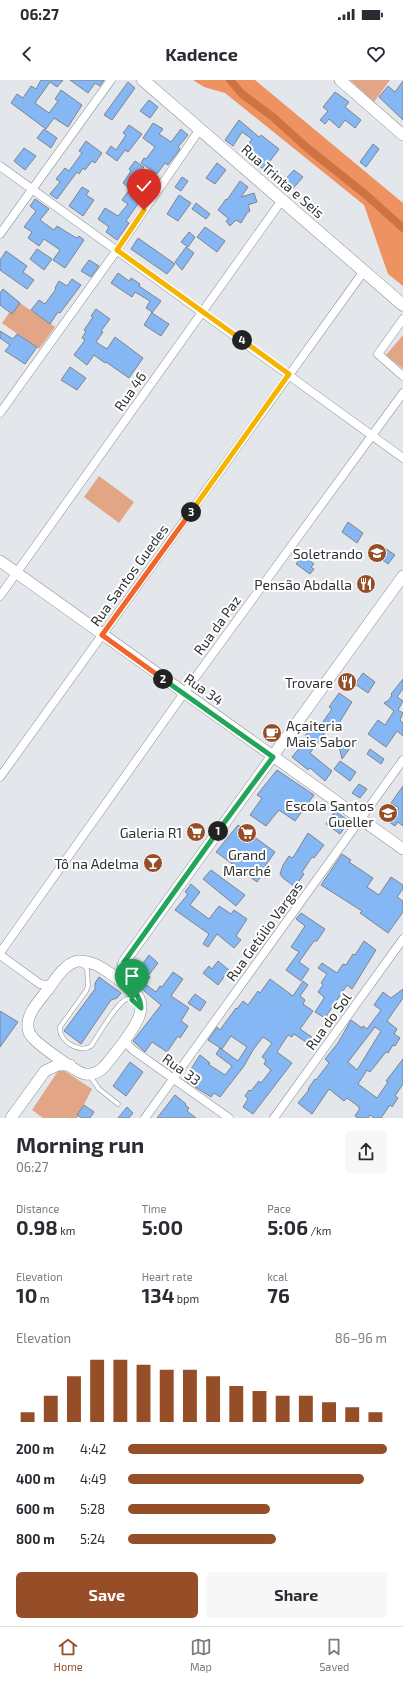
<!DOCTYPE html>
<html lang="en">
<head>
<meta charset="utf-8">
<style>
	body { margin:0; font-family:"Exo 2",sans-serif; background:#f7f7f7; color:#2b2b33; height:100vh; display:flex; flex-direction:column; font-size:15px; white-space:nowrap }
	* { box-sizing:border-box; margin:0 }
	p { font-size:13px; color:#7c7c81 }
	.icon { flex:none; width:22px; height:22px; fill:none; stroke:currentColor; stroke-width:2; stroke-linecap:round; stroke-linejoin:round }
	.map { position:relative; height:1038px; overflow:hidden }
	.drawer { display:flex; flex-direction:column; background:#fff; flex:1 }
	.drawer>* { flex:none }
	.pin { position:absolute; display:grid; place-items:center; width:34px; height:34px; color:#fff; margin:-41px -17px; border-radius:50% 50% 50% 0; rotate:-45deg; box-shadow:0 0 4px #0007 }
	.pin .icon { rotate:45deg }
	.km { position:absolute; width:20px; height:20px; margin:-10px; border-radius:50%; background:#222; color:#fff; font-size:11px; line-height:20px; text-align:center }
	.round { display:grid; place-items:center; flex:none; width:42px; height:42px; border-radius:6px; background:#f7f7f7 }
	.head { display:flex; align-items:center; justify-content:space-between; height:68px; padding:0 16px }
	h1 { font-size:22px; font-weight:700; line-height:30px }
	.stats { display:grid; grid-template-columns:repeat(3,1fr); gap:6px; height:68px; padding:4px 16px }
	.stats div { display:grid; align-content:center }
	.stats b { font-size:20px; font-weight:700 }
	.stats small { font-size:11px; font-weight:400 }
	.stats p { font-size:11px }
	.chart { height:112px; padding:8px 16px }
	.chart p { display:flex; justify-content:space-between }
	.chart svg { width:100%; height:72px; margin-top:4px; stroke:#954e27; stroke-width:6 }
	.button { display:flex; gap:8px; margin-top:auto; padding:8px 16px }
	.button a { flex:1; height:46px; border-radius:6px; background:#954e27; color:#fff; font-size:16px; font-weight:700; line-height:46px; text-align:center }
	.button a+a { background:#f7f7f7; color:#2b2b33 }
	ul { padding:0 16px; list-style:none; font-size:13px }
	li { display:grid; grid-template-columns:64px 48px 1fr; align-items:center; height:30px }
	li i { height:10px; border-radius:5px; background:#954e27 }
	.status { display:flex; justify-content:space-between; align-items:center; height:28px; padding:0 20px; background:#fff; direction:ltr }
	.status svg { height:11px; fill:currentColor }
	header { display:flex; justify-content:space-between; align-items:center; height:52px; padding:0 16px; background:#fff; font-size:18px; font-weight:700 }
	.tabs { display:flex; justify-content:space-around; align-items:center; height:56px; border-top:1px solid #e1e1e2; background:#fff; font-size:11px; color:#7c7c81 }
	.tabs a { display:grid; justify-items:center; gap:2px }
	.tabs .current { color:#954e27 }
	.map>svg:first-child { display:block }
	.green { fill:#e2a687 }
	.forest { fill:#ef9261 }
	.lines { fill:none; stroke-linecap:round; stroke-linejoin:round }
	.canal { stroke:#cd7442; stroke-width:8 }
	.building { fill:#85b7f5; stroke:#808488; fill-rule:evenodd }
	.lane-casing { stroke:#8c9094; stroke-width:5 }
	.street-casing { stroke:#8c9094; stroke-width:9 }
	.secondary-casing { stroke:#8c9094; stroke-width:12 }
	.primary-casing { stroke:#8c9094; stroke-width:13 }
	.lane { stroke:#fff; stroke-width:4 }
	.street { stroke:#fff; stroke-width:8 }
	.secondary { stroke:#fff; stroke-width:11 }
	.primary { stroke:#fff; stroke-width:12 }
	.split-1-casing { stroke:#fff; stroke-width:8 }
	.split-2-casing { stroke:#fff; stroke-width:8 }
	.split-3-casing { stroke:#fff; stroke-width:8 }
	.split-4-casing { stroke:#fff; stroke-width:8 }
	.split-5-casing { stroke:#fff; stroke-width:8 }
	.split-1 { stroke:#22a559; stroke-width:5 }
	.split-2 { stroke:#22a559; stroke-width:5 }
	.split-3 { stroke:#f0652b; stroke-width:5 }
	.split-4 { stroke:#f5b400; stroke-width:5 }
	.split-5 { stroke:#f5b400; stroke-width:5 }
	.labels { text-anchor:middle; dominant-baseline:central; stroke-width:4; stroke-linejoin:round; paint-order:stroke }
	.street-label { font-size:14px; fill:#303133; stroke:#fff }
	.poi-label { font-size:14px; fill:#303133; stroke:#fff; text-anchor:end }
</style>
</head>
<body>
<div class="status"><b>06:27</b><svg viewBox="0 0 49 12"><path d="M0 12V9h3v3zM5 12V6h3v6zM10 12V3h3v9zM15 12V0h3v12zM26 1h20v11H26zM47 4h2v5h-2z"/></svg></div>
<header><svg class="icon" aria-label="back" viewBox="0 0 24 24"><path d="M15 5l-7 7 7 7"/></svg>Kadence<svg class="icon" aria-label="heart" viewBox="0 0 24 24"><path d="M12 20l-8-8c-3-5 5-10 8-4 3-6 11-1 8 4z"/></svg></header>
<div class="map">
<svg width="403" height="1038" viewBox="0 0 403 1038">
	<rect width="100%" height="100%" fill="#e3e7ec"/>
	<g class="green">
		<path d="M350,0H390L374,22Z"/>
		<path d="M17,221L55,247L39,269L2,243Z"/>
		<path d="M403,255V289L386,275Z"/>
		<path d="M99,396L134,422L119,443L84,417Z"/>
		<path d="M60,988L92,1009L77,1038H43L32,1030Z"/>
	</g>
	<path class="forest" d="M193,0H255L403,123V206L388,194L364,125L225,13L204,7Z"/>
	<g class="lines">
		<path class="canal" d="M230,0L242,14L273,37L306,67L365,114L403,148"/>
	</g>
	<g class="building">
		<path d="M41,0H63L57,7L50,2L35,23L49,33L58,21L55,19L61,10L82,25L68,47L54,38L46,49L11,23L17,14L23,18L31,6L36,9Z"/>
		<path d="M70,0H104L100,6L95,3L88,13Z"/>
		<path d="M403,1V40L379,17L388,6L395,12Z"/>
		<path d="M128,2L135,8L112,40L104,35Z"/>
		<path d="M335,12L349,22L345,27L361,40L355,48L345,40L339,48L329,39L325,44L320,40L328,31L323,27Z"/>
		<path d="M149,20L158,27L150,38L140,31Z"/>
		<path d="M239,40L259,57L261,55L279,69L264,89L252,82L254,79L244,71L252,59L242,52L233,66L225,60Z"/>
		<path d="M153,43L163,49L159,54L171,62L181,49L188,55L178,67L180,69L168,85L165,83L157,94L141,83L144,78L146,79L155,67L143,58Z"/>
		<path d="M129,45L142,54L128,72L125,70L117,81L106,73L111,66L116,70L126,55L123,53Z"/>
		<path d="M44,49L57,58L51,68L37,58Z"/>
		<path d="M86,61L102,73L95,83L92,81L85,90L83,88L79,94L77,92L57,119L50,114L60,102L56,99L65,88L69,91L82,73L79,71Z"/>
		<path d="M373,64L379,69L366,87L360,82Z"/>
		<path d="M24,68L36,76L25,90L14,81Z"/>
		<path d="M135,81L144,87L136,97L148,105L143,111L148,114L144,119L142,118L126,141L129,143L117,160L106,152L109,147L98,139L105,128L118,136L128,124L122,120L130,109L123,103L131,91L129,89Z"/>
		<path d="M217,83L226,90L215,104L206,98Z"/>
		<path d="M294,90L303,97L289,113L280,105Z"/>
		<path d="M182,97L188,101L181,111L175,107Z"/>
		<path d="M240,101L248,107L241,117L254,113L257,122L248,125L250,131L247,133L241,143L236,140L230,146L226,141L229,139L218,130L226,119L227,120Z"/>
		<path d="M82,107L89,111L86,115L94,120L83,136L69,126Z"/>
		<path d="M179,115L191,123L178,141L167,134Z"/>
		<path d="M35,119L49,129L40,140L54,150L57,146L73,156L77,158L79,156L84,160L65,188L53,180L60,170L44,159L39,166L28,158L32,152L24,147L36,131L30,126Z"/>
		<path d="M196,123L210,134L206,139L192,129Z"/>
		<path d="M205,147L225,161L217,172L197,157Z"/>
		<path d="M189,152L195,157L188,167L181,162Z"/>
		<path d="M138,158L175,184L167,194L131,169Z"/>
		<path d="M186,167L194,173L182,190L175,182Z"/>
		<path d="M37,169L52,179L44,190L30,179Z"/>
		<path d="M6,171L27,186L23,192L34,200L27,209L0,190V180Z"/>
		<path d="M89,180L99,186L91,197L81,191Z"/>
		<path d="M118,193L129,201L131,198L140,204L139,206L161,221L152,233L169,244L161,256L144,245L152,232L146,228L150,221L135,212L132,217L111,203Z"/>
		<path d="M72,199L81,205L60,233L58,232L50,244L31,230L39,220L45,224L56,209L55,208L59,201L67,206Z"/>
		<path d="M3,209L20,223L12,234L0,225V213Z"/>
		<path d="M96,229L110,239L101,251L103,252L96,262L107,269L115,257L143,278L129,298L106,282L105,283L94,275L87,285L74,275L85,260L82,258L86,251L84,250L93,237L91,236Z"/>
		<path d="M0,251L13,259L17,254L37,267L25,284L5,271L10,265L0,258Z"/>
		<path d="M70,287L86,298L77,310L61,300Z"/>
		<path d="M348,442L363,453L357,463L342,452Z"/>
		<path d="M382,466L395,475L388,484L376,475Z"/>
		<path d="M303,475L314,484L311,487L314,489L310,494L296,484Z"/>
		<path d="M363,593L375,602L368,613L355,604Z"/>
		<path d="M403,599V609L397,617L403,621L398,630L403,633L400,640L403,643V656L397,651L386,667L368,654L378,640L385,645L394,631L384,623L389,620L392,615L391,614Z"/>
		<path d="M339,613L352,622L334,651L329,647L310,673L332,691L325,701L310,688L308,690L292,677L308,658L305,656L315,643L320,646L332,629L329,627Z"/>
		<path d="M348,660L353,664L342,679L338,662Z"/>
		<path d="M370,669L384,679L381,684L367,674Z"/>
		<path d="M340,681L356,692L350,701L334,689Z"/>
		<path d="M277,690L314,715L295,741L279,730L266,746L250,735L262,718L257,715Z"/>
		<path d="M359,704L367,709L360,718L352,713Z"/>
		<path d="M403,706V746L398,742L395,746L389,742L399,728L391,723Z"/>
		<path d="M335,731L349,741L340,754L326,744Z"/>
		<path d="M238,745L275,772L265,786L271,791L266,798L262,795L257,802L216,772Z"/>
		<path d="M308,753L324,765L314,778L312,777L302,792L304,794L295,807L283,798L280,794L283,785L289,776L292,778L294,776Z"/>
		<path d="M342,774L351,780L349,782L373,798L367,807L379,815L391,797L403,805V809L397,817L403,821V832L388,853L360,833L362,831L321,805Z"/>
		<path d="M211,790L245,815L236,826L203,799Z"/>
		<path d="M191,804L200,812L190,825L209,839L219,826L231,834L234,830L247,839L236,856L241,860L234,868L217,854L208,867L203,864L209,854L175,830L188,814L185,812Z"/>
		<path d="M301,833L325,849L317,861H314L299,882L309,889L301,901L286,890L299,872L291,867L305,846L296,839Z"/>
		<path d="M364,861L376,870L352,909L347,905L325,938L315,932L323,920L324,917L318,912L323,905L321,903L327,894L318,888L322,883L337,893L343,884L346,885L353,874L355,875Z"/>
		<path d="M149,875L158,883L148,896L150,897L145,904L156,912L160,906L162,907L173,892L183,899L171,916L189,928L181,941L188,946L180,958L178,956L167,972L152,962L145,972L133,961L161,925L131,900L129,894L131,884L139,889Z"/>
		<path d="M218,881L229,890L218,905L203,893L209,886L212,889Z"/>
		<path d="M99,897L121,913L117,918L111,920L81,964L64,951L95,909V903Z"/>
		<path d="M270,899L293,916L303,901L308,905L300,916L305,920L303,924L313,931L300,949L316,960L312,966L294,954L292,957L288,955L277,972L292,983L253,1034L243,1027L248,1019L245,1016L249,1010L251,1011L259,1001L261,1003L271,990L264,984L266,980L262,977L272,963L263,957L253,970L244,986L220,1017L214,1013L211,1017L184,1000L200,975L210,983L208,984L225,995L232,986L216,974L220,968L238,981L247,967L231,956L222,969L208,960L217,947L220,950L236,928L237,929L243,921L248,925L258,911L260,913Z"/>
		<path d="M403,909V918L387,941L397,949L394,954L400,958L395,966L393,965L388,973L386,972L370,992L367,990L358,1004L377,1018L388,1002L386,1001L403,979V1004L395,1016L398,1018L392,1027L390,1025L381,1038H374L370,1035L368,1038H358L355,1036L360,1028L358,1027V1026L347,1018L344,1021L329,1009L312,1034L298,1023L309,1010L308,1009L315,999L316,1000L329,983L325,979L338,963L351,940L362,948L363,946L367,949L381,930L374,925L383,912L391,918ZM375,947L381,951L357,990L348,982Z"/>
		<path d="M195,914L206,922L200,931L188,923Z"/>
		<path d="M0,931L18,942L0,967Z"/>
		<path d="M130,982L143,992L126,1016L113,1006Z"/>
		<path d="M175,1015L186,1024L185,1025L189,1028L187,1031L196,1038H157Z"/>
		<path d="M84,1025L94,1032L90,1038H82L77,1035Z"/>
		<path d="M127,1027L133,1033L129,1038H118Z"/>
	</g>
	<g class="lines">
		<defs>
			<g id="lane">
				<path d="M82,884L87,889L88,906L86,911L60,947C58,961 80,974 91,966C98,956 117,922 127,919C132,918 135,922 138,924"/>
				<path d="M90,996L99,1009L118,1024"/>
			</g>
			<g id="street">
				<path d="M0,86L403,378"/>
				<path d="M0,154L111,0"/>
				<path d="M403,239L378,274L403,296"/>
				<path d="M0,333L117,170L200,49"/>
				<path d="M0,516L282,120"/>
				<path d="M0,697L364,191"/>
				<path d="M0,873L184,613L403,313"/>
				<path d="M0,875L40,904L46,905L52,904"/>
				<path d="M126,957L128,965L133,970L229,1038"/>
				<path d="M145,1038L403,680"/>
				<path d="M274,1038L403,859"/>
			</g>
			<g id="secondary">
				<path d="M340,0L403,55"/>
				<path d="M0,481L403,769"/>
				<path d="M77,881C92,880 102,888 114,896C121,902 132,907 137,915C141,921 142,927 140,933C138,946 113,976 104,987C99,992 93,995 85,994C77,993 39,965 33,958C30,955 28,951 28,947C26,933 42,918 49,908C57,897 64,885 77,881Z"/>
				<path d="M125,904L122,894L124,882L403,496"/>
				<path d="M11,1038L45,991L58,985H70"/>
			</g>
			<path id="primary" d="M143,0L403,225"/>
		</defs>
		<use href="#lane" class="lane-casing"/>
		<use href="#street" class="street-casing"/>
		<use href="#secondary" class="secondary-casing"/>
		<use href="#primary" class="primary-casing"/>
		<use href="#lane" class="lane"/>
		<use href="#street" class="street"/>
		<use href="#secondary" class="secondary"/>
		<use href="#primary" class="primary"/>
	</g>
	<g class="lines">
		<defs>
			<path id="split-1" d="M132,920L141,928C140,904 116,912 124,882L218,751"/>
			<path id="split-2" d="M163,599L273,677L218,751"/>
			<path id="split-3" d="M163,599L102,555L191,432"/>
			<path id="split-4" d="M191,432L289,294L242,260"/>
			<path id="split-5" d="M144,130L117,170L242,260"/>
		</defs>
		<use href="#split-1" class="split-1-casing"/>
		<use href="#split-2" class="split-2-casing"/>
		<use href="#split-3" class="split-3-casing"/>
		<use href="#split-4" class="split-4-casing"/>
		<use href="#split-5" class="split-5-casing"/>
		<use href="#split-1" class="split-1"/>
		<use href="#split-2" class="split-2"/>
		<use href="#split-3" class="split-3"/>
		<use href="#split-4" class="split-4"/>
		<use href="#split-5" class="split-5"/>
	</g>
	<defs>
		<symbol id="school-disc" viewBox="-11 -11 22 22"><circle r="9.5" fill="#954e27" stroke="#fff"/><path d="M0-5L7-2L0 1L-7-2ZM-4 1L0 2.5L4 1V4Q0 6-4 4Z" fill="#fff"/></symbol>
		<symbol id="restaurant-disc" viewBox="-11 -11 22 22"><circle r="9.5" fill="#954e27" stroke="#fff"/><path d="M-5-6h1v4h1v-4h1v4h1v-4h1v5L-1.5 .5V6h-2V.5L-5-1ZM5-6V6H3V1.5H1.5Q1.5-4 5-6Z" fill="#fff"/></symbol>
		<symbol id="cafe-disc" viewBox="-11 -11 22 22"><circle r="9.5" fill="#954e27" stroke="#fff"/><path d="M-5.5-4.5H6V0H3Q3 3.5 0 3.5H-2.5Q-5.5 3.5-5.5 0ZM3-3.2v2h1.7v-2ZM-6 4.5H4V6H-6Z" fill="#fff"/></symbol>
		<symbol id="supermarket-disc" viewBox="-11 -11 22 22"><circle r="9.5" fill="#954e27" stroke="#fff"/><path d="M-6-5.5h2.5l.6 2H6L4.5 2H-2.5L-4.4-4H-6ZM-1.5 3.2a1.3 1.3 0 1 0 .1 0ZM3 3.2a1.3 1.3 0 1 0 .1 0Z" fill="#fff"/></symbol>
		<symbol id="bar-disc" viewBox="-11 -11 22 22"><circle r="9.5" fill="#954e27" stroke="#fff"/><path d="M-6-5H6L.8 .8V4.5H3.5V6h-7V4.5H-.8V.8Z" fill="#fff"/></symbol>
	</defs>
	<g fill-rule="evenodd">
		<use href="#school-disc" x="366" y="462" width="22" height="22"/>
		<use href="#restaurant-disc" x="355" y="493" width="22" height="22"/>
		<use href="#restaurant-disc" x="336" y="591" width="22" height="22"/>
		<use href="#cafe-disc" x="261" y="642" width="22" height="22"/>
		<use href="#school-disc" x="377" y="722" width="22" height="22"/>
		<use href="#supermarket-disc" x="185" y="741" width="22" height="22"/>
		<use href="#supermarket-disc" x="236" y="742" width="22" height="22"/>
		<use href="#bar-disc" x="142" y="772" width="22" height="22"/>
	</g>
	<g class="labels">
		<g class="street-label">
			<text transform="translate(283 101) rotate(41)">Rua Trinta e Seis</text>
			<text transform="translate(130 311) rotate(-55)">Rua 46</text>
			<text transform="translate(129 495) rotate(-54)">Rua Santos Guedes</text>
			<text transform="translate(217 545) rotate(-54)">Rua da Paz</text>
			<text transform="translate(204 609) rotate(35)">Rua 34</text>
			<text transform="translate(264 851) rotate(-54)">Rua Getúlio Vargas</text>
			<text transform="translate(328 941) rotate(-54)">Rua do Sol</text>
			<text transform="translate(182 989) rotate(36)">Rua 33</text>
		</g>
		<g class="poi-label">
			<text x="363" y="473">Soletrando</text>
			<text x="352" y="504">Pensão Abdalla</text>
			<text x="333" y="602">Trovare</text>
			<text x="286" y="645" text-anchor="start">Açaiteria<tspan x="286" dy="16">Mais Sabor</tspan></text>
			<text x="374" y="725">Escola Santos<tspan x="374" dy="16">Gueller</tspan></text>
			<text x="182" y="752">Galeria R1</text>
			<text x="247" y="774" text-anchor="middle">Grand<tspan x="247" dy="16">Marché</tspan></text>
			<text x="139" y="783">Tô na Adelma</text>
		</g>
	</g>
</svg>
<div class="pin" style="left:132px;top:920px;background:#1e9e55"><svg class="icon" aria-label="arrive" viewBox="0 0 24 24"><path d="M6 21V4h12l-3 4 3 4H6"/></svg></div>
<div class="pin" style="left:144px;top:130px;background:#d93025"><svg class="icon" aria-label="check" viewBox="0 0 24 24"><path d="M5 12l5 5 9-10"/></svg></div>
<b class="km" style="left:218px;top:751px">1</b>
<b class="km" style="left:163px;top:599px">2</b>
<b class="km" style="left:191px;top:432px">3</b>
<b class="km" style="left:242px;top:260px">4</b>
</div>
<section class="drawer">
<div class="head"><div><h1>Morning run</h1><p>06:27</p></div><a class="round"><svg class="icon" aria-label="share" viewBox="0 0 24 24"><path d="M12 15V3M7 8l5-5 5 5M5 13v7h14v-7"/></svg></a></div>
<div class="stats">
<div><p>Distance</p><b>0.98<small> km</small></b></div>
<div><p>Time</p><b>5:00</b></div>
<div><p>Pace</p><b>5:06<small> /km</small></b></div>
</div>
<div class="stats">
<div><p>Elevation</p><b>10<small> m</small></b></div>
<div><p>Heart rate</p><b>134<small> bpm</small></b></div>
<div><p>kcal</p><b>76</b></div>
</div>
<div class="chart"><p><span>Elevation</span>86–96 m</p>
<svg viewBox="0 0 160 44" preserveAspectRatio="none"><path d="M5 44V38M15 44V28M25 44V16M35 44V6M45 44V6M55 44V9M65 44V12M75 44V12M85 44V16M95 44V22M105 44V25M115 44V28M125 44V28M135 44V32M145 44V35M155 44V38"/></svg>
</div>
<ul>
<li><b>200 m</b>4:42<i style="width:100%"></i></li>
<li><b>400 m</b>4:49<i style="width:91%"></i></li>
<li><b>600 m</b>5:28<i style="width:55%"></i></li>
<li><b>800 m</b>5:24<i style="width:57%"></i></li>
</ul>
<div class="button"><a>Save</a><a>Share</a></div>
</section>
<nav class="tabs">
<a class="current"><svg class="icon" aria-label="home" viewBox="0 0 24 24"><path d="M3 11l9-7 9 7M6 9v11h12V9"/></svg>Home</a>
<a><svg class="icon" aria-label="map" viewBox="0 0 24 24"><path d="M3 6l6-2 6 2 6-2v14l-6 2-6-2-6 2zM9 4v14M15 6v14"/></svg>Map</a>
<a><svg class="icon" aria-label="saved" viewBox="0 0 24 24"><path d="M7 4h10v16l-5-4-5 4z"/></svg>Saved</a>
</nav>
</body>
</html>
